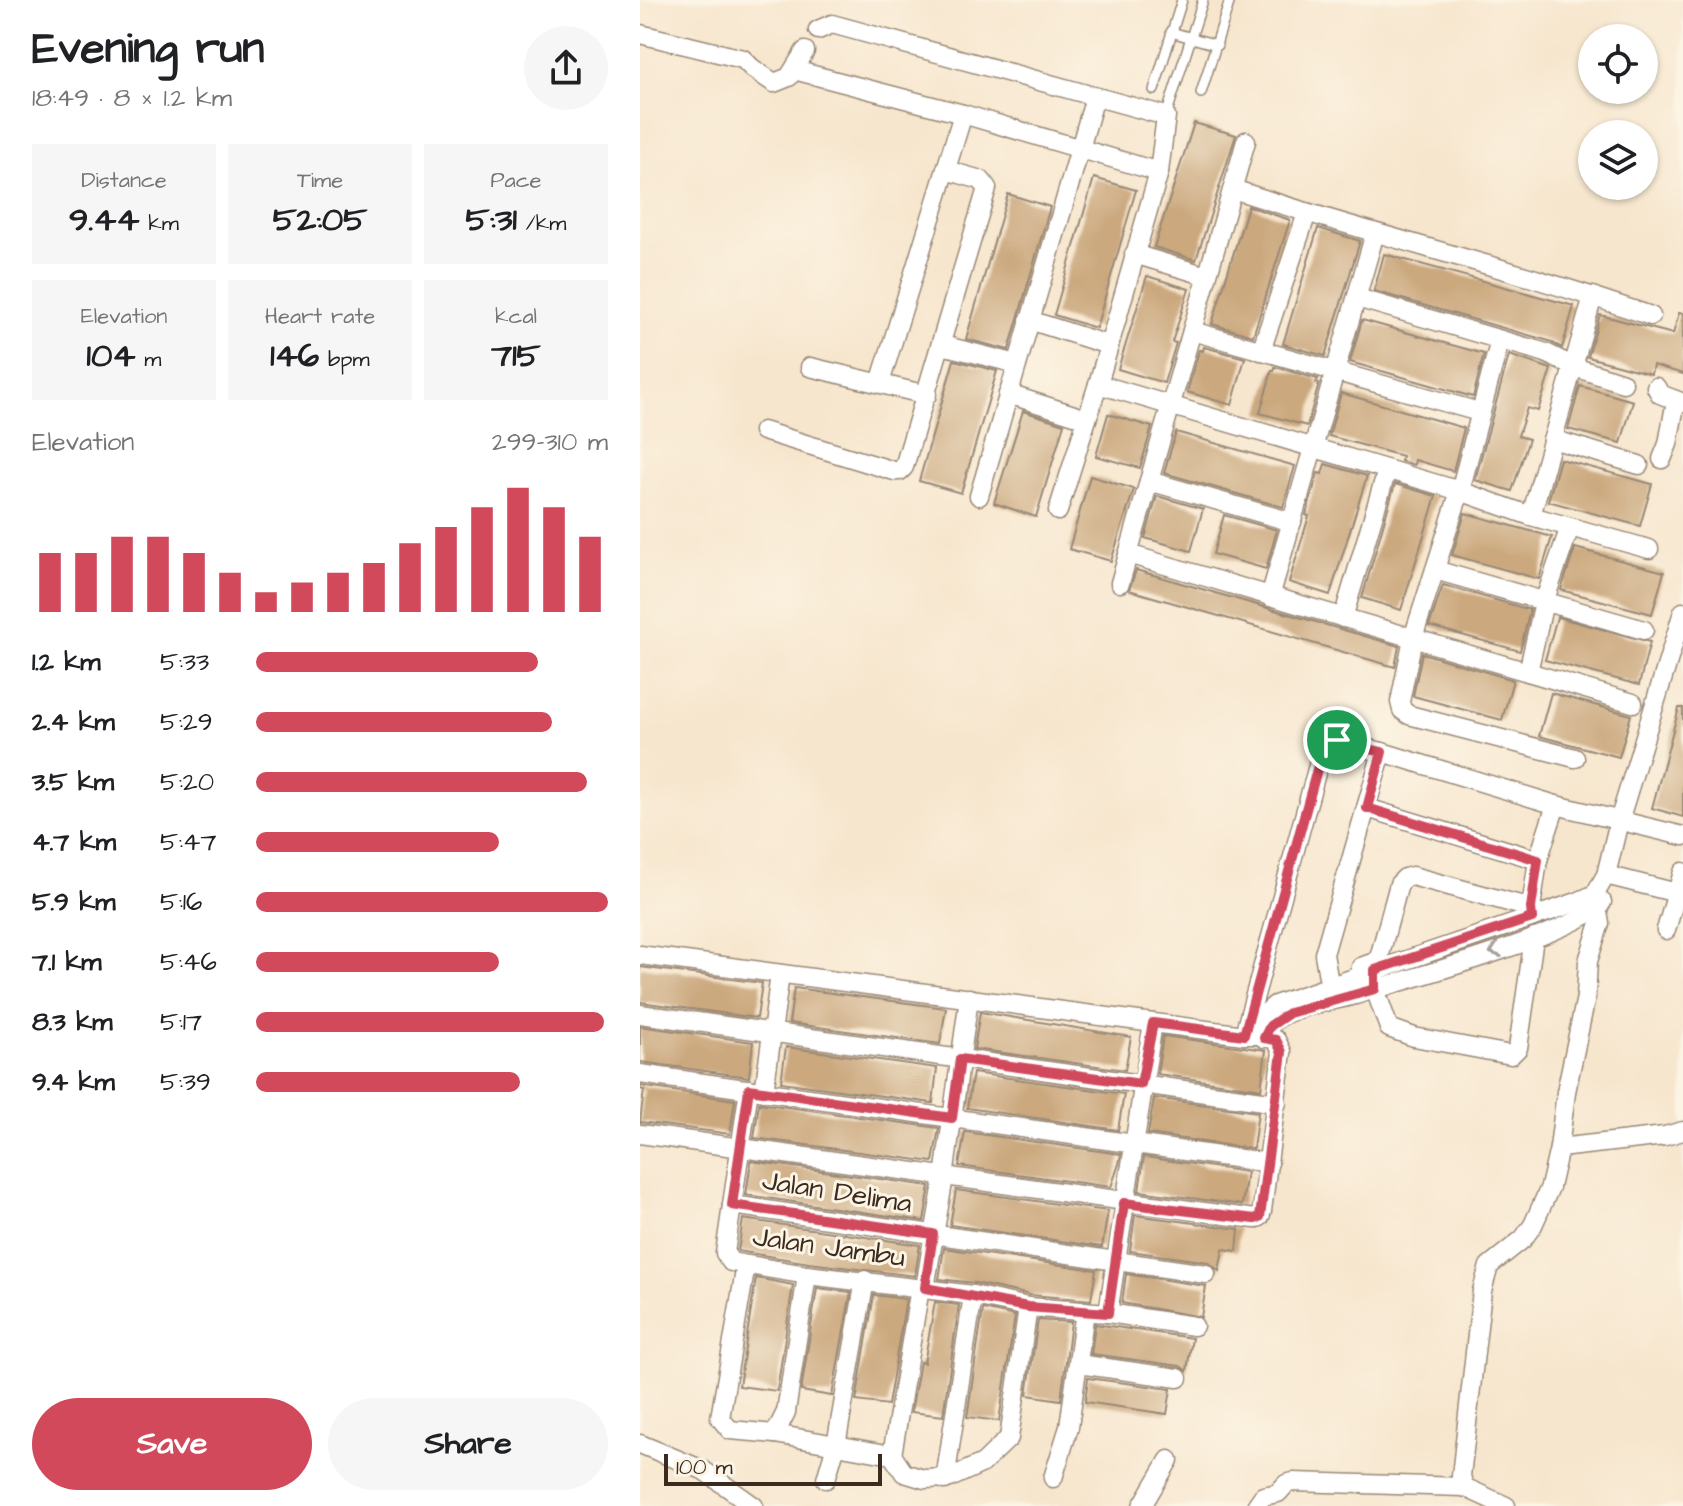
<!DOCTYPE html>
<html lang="en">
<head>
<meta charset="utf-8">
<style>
	body { margin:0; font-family:"Architects Daughter",sans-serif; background:#f6f6f6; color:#202124; height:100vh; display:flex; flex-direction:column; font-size:30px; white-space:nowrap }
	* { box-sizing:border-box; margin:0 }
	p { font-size:26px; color:#757577 }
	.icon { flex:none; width:44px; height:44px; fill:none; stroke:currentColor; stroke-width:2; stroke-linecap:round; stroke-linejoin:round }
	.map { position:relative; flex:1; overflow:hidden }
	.side { display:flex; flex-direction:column; background:#fff; width:640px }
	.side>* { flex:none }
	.fabs { position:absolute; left:938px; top:24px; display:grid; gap:16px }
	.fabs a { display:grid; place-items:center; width:80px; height:80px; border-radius:50%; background:#fff; box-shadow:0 2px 6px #0004; font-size:40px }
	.scale { position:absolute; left:24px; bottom:20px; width:218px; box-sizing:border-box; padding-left:8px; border:4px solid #3b2a1e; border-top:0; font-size:22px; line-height:28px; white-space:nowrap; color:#3b2a1e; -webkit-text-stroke:6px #fcf5e5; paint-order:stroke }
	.pin { position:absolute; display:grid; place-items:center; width:68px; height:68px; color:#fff; margin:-34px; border:4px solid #fff; border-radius:50%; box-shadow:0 2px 8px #0007 }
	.round { display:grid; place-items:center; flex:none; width:84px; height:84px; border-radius:42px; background:#f6f6f6 }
	.head { display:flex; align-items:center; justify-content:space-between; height:136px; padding:0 32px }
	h1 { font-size:44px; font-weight:700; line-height:60px }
	.stats { display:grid; grid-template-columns:repeat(3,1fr); gap:12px; height:136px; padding:8px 32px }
	.stats div { display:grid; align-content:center; border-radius:0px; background:#f6f6f6; text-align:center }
	.stats b { font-size:34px; font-weight:700 }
	.stats small { font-size:22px; font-weight:400 }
	.stats p { font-size:22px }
	.chart { height:224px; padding:16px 32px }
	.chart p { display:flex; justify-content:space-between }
	.chart svg { width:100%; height:144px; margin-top:8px; stroke:#d1495b; stroke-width:6 }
	.action { display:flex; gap:16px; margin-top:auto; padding:16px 32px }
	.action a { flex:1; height:92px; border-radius:48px; background:#d1495b; color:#fff; font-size:32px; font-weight:700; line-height:92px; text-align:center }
	.action a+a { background:#f6f6f6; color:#202124 }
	ul { padding:0 32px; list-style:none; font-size:26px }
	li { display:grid; grid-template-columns:128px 96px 1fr; align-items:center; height:60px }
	li i { height:20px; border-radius:10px; background:#d1495b }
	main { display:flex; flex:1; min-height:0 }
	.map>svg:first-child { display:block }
	.building { fill:#cba87e }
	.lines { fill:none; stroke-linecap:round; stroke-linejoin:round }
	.lane-casing { stroke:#998876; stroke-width:12 }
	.street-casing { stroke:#998876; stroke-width:21 }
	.lane { stroke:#fff; stroke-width:9 }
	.street { stroke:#fff; stroke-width:18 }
	.oneway { stroke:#a79f9a }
	.route-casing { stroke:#fff; stroke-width:16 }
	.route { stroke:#d1495b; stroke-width:10 }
	.labels { text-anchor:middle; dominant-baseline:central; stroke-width:6; stroke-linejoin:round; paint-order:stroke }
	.street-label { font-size:28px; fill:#3b2a1e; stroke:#fcf5e5 }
</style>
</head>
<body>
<main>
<section class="side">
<div class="head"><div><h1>Evening run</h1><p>18:49 · 8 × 1.2 km</p></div><a class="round"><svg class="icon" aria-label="share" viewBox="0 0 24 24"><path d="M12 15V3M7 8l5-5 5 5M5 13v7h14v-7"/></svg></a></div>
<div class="stats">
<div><p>Distance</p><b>9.44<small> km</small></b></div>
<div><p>Time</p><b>52:05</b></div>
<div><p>Pace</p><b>5:31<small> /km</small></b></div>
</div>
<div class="stats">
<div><p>Elevation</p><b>104<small> m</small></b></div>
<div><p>Heart rate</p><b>146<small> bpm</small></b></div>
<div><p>kcal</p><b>715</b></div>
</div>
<div class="chart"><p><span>Elevation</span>299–310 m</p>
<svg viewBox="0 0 160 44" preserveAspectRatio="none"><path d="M5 44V26M15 44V26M25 44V21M35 44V21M45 44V26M55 44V32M65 44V38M75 44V35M85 44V32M95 44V29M105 44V23M115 44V18M125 44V12M135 44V6M145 44V12M155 44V21"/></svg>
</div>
<ul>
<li><b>1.2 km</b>5:33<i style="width:80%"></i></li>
<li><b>2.4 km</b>5:29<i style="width:84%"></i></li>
<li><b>3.5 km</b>5:20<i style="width:94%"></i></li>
<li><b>4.7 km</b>5:47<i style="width:69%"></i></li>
<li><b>5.9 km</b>5:16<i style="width:100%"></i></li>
<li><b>7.1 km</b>5:46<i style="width:69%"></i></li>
<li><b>8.3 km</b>5:17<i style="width:99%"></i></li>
<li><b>9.4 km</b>5:39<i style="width:75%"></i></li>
</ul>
<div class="action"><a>Save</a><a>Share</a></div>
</section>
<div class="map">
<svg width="1043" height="1506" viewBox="0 0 1043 1506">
	<rect width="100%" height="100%" fill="#fcf5e5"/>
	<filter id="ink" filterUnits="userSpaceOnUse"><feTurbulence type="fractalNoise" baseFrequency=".0125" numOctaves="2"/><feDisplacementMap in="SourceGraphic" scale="16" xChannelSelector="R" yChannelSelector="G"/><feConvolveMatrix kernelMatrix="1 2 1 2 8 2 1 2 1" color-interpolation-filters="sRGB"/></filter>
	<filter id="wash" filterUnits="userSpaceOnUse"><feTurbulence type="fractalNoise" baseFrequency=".006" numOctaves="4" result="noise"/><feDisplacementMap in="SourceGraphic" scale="32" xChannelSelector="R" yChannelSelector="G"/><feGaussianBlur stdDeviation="1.8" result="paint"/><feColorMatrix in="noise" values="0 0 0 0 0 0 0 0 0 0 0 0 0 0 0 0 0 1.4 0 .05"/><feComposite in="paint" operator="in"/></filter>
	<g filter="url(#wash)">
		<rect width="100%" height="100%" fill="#f7e6ce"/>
		<g id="blocks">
			<g class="building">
				<path d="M554,123L596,135L556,260L514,247Z"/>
				<path d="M454,178L496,190L456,328L414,315Z"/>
				<path d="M368,194L410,207L369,350L326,339Z"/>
				<path d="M608,206L650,220L613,336L572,324Z"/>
				<path d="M678,228L720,241L685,356L643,344Z"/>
				<path d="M744,254L934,306L922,348L909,341L734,291Z"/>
				<path d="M507,276L549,289L532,342L536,343L524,383L478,369Z"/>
				<path d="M1039,313H1043V374L1013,365L1011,374L948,357L960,315L1033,334Z"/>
				<path d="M722,320L844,354L833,397L710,362Z"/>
				<path d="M564,347L605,358L592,405L547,392L559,350L563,351Z"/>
				<path d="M869,355L911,369L898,411L887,408L878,436L889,439L872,491L835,480Z"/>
				<path d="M314,360L357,371L321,493L279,481Z"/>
				<path d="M635,367L678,379L676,383L679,384L667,426L620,413L632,370L634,371Z"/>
				<path d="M940,386L993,401L981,443L928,429Z"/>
				<path d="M701,393L824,428L813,471L775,460L774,465L761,461L762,456L689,436Z"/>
				<path d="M383,411L424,424L396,517L354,503Z"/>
				<path d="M468,414L512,427L500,468L456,456Z"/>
				<path d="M536,432L655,466L643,507L524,473Z"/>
				<path d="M920,459L1012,484L1000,526L908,501Z"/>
				<path d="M685,464L727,476L690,595L649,582L669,516L666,515L678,473L682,474Z"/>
				<path d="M450,476L494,489L471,561L429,549Z"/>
				<path d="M755,484L796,496L761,610L722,598Z"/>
				<path d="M517,496L563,509L551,551L505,538Z"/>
				<path d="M825,513L912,537L899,579L812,555Z"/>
				<path d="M584,515L637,530L626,569L573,554Z"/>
				<path d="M935,548L1024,572L1012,614L921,590Z"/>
				<path d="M496,570L759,646L755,667L489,590Z"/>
				<path d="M803,585L890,610L880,651L789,626Z"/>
				<path d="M917,617L1010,642L999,685L905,660Z"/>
				<path d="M782,653L873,680L862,720L773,696Z"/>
				<path d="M911,693L991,715L979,757L899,736Z"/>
				<path d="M1039,708H1043V817L1012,808Z"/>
				<path d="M0,967L122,983L117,1018L0,1002Z"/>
				<path d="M154,988L306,1008L300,1044L149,1023Z"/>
				<path d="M340,1012L491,1037L485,1070L334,1049Z"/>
				<path d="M0,1026L113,1042L109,1077L0,1062Z"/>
				<path d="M523,1036L626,1050L621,1089L517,1074Z"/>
				<path d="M146,1047L297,1068L293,1103L141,1082Z"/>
				<path d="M333,1073L484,1094L478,1130L327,1108Z"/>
				<path d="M0,1086L95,1100L90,1134L0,1122L4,1090L0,1089Z"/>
				<path d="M514,1098L618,1112L613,1149L508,1134Z"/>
				<path d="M119,1103L299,1128L293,1162L114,1138Z"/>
				<path d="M325,1132L481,1154L479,1164L471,1187L319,1166Z"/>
				<path d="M504,1157L607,1172L602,1205L499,1191Z"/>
				<path d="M111,1161L290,1186L284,1221L106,1195Z"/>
				<path d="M316,1190L468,1211L462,1247L310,1225Z"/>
				<path d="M495,1215L599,1229L597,1251L583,1249L579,1271L568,1262L490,1251Z"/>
				<path d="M103,1219L280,1245L275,1276L169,1263L98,1251Z"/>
				<path d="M304,1248L456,1270L451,1300L390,1295L335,1283L299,1279Z"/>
				<path d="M486,1274L566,1286L561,1317L482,1303Z"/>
				<path d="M116,1278L153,1285L137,1391L99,1386Z"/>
				<path d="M177,1288L211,1292L192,1396L161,1391Z"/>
				<path d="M234,1295L266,1299L248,1405L216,1401Z"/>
				<path d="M295,1302L319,1305L303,1416L271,1412L280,1362L284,1363Z"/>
				<path d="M343,1309L375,1316L359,1421L327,1417Z"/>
				<path d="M398,1320L431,1322L421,1400L387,1395Z"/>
				<path d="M455,1324L552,1338L547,1371L540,1366L451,1354Z"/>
				<path d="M448,1378L531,1389L527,1414L445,1402Z"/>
			</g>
		</g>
	</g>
	<g filter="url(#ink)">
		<use href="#blocks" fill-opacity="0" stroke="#998876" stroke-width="2"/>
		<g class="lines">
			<defs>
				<g id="lane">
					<path d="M531,32L577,45"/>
					<path d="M514,90L542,0"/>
					<path d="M561,93L590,0"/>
					<path d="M526,116L563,0"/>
				</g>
				<g id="street">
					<path d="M178,30L192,24L526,116L519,172L458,384L418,511"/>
					<path d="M0,34L103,59L112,68L134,83L149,77L165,51"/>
					<path d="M154,70L323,114L519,172"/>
					<path d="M593,189C731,235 873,268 1011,316"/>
					<path d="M494,254L567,276"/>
					<path d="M717,298L906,353L934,367L983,383"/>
					<path d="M389,320L468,345"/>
					<path d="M552,331L839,412"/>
					<path d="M860,340L820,491L773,638L760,702L762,710L769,715L935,758"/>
					<path d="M302,345L377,364"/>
					<path d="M621,351L667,213"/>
					<path d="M170,367L287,395"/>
					<path d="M240,383L323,114"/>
					<path d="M458,384L820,491L891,516L1009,549"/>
					<path d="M1016,387L1020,394L1043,403"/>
					<path d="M368,394L447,419"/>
					<path d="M123,431L254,471H260L264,467L347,188L341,180L306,170"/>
					<path d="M912,439L999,465"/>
					<path d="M1022,459L1028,444L1036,400"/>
					<path d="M509,481L652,522"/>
					<path d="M339,496L455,97"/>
					<path d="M891,516L953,296"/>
					<path d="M488,554L993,703"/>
					<path d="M795,570L1004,630"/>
					<path d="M480,583L606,141"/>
					<path d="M630,597L735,233"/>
					<path d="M703,618L747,470"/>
					<path d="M888,672L904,602L930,527"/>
					<path d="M727,808L898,860"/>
					<path d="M966,875L1037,893"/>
					<path d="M1026,930L1043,872"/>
					<path d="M0,955L604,1035H620L636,1040L642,1052L622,1211L620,1217L615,1219L0,1134"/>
					<path d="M721,967L735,962L739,958L759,884L765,878L772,876L891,908L898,860L916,805"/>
					<path d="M688,977L684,954L742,752"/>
					<path d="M735,979V989L749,1028L774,1037L871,1055L878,1048L894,938"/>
					<path d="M0,1014L637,1103"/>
					<path d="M604,1035L684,744L691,740L742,752L916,805L1043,836"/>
					<path d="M615,1035L620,1018L635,1005L937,902L955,894L966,875L979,821L1043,612"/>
					<path d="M624,1038C626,1030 631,1023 638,1018C656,1006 693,1001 715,995C756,983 945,931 962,902"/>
					<path d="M0,1074L629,1163"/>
					<path d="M109,1089L85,1253L91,1262L167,1275L333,1295L388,1307L468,1313L554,1326"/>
					<path d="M124,1092L140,974"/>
					<path d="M919,1148L1025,1136L1043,1131"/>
					<path d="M92,1205L566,1274"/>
					<path d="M106,1265L80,1418L90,1430L135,1434L252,1455L264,1473L284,1479L310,1478L343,1463L369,1438L388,1307"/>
					<path d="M285,1288L304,1177L329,998"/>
					<path d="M468,1313L513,1023"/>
					<path d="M438,1364L538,1378"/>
					<path d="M135,1434L146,1412L167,1275"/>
					<path d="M0,1444L63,1470L114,1506"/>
					<path d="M252,1455L280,1288"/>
					<path d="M413,1478L429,1427L445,1311"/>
					<path d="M186,1479L196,1445L225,1280"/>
					<path d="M305,1480L333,1295"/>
					<path d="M502,1506L529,1460"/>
					<path d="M616,1506L623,1496L638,1493L646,1484L653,1482L824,1487"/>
					<path d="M866,1506L824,1487L821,1476L842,1291L849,1266L883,1239L893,1225L910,1187L919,1148L926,1092L946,997L948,961L960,923L955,894"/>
				</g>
			</defs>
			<use href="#lane" class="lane-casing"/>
			<use href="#street" class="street-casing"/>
			<use href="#lane" class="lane"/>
			<use href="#street" class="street"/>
		</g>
		<defs><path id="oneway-chevron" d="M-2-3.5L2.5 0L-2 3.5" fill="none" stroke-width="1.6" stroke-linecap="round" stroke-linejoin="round" transform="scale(2)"/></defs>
		<use class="oneway" href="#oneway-chevron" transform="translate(855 951) rotate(162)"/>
	</g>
	<g class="lines" filter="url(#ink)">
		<defs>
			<path id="route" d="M691,740L742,752L727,808L898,860L891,908L892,918L735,970V989L649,1013L630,1026L624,1038L636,1040L642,1052L620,1217L615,1219L484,1203L468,1313L388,1307L285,1288L293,1234L92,1205L109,1089L312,1118L320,1059L501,1084L513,1023L604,1035L684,744Z"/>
		</defs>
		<use href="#route" class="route-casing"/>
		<use href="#route" class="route"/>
	</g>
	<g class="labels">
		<g class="street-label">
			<text transform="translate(197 1192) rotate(9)">Jalan Delima</text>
			<text transform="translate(189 1247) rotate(8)">Jalan Jambu</text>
		</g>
	</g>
</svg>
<div class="fabs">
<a><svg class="icon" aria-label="locate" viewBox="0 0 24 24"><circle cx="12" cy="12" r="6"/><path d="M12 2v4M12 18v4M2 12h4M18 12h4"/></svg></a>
<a><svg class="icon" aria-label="layers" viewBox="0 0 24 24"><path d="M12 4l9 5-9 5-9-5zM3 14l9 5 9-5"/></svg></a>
</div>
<div class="scale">100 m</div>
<div class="pin" style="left:697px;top:740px;background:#1e9e55"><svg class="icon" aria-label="arrive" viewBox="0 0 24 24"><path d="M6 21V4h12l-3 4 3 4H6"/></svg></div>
</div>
</main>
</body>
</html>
